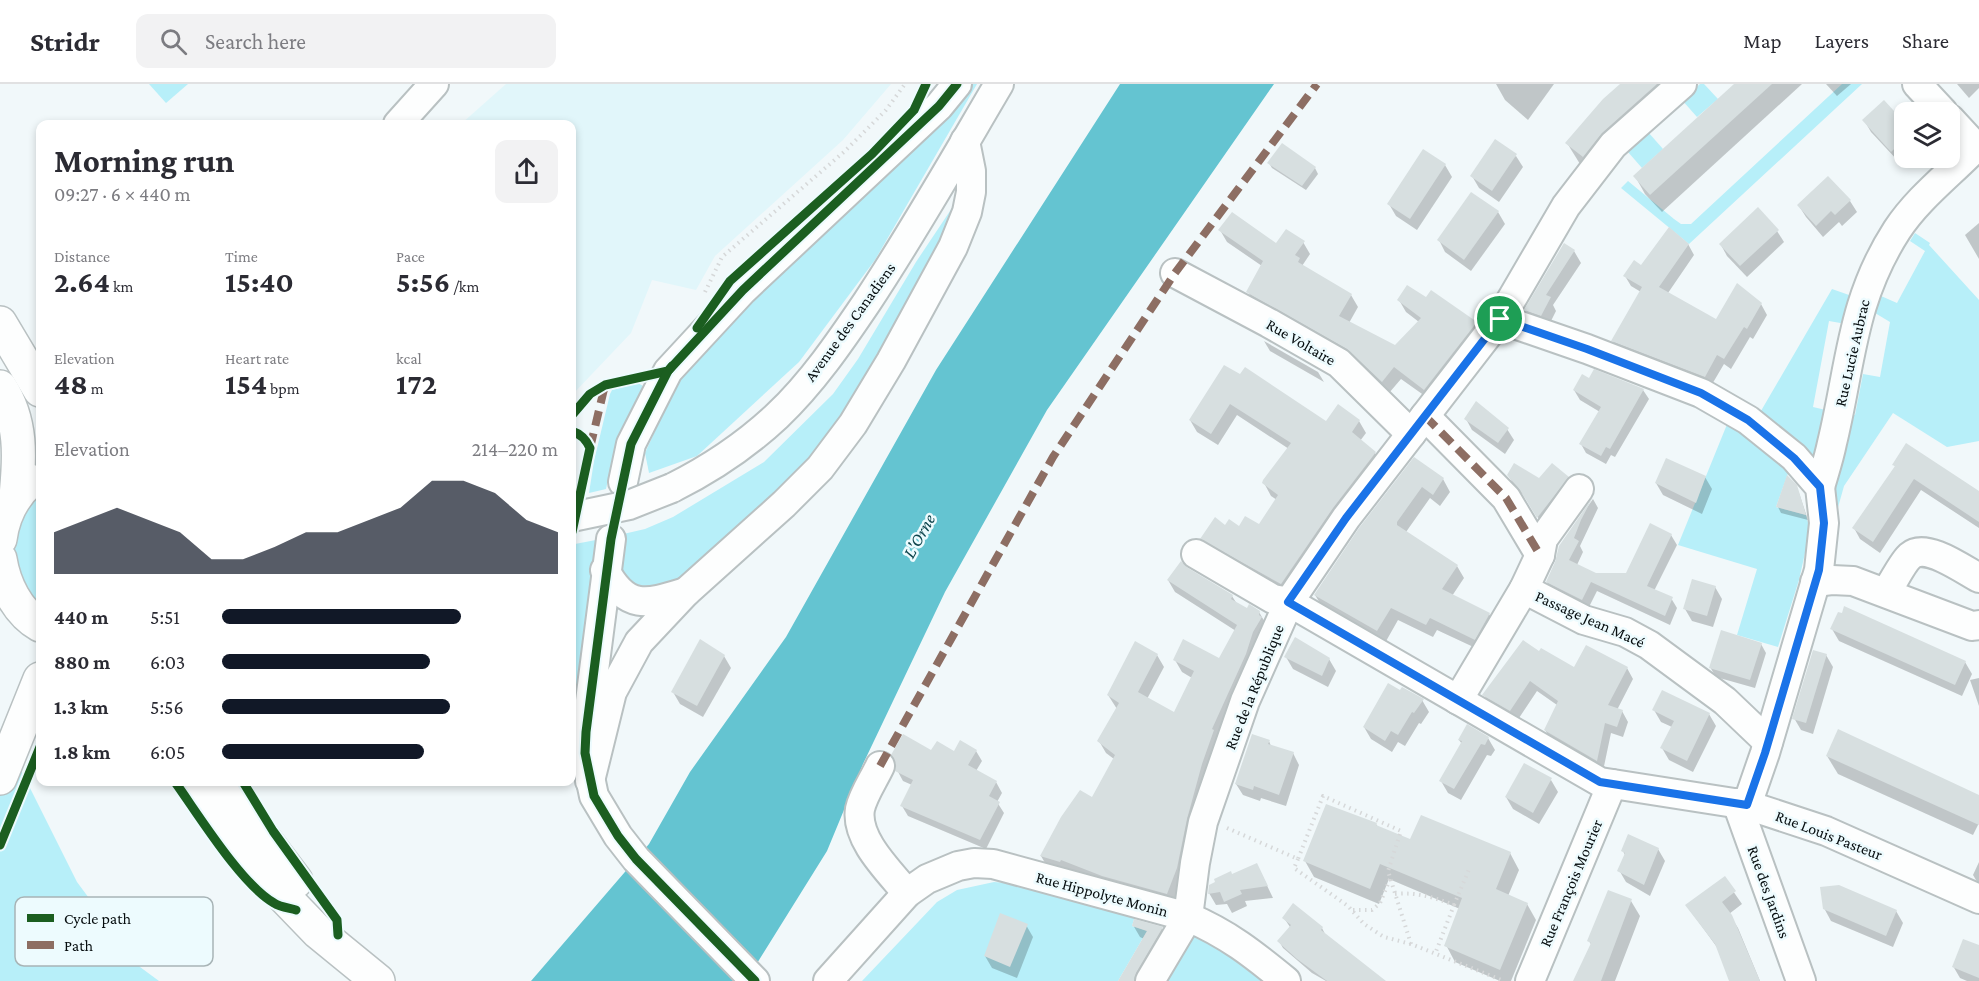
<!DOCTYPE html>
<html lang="en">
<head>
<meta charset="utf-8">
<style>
	body { margin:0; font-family:"Crimson Pro",serif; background:#f2f2f3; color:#2b2b33; height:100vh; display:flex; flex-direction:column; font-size:22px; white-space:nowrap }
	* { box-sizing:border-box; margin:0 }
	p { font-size:20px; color:#7c7c81 }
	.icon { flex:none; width:33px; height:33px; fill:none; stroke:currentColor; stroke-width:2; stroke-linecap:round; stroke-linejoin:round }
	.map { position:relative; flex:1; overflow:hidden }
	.panel { position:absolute; left:36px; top:36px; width:540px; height:666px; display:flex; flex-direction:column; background:#fff; border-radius:12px; box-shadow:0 3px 9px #0003 }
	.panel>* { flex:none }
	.controls { position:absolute; left:1894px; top:18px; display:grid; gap:12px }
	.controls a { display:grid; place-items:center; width:66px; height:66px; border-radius:12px; background:#fff; box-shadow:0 3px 9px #0003; font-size:30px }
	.pin { position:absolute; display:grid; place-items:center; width:51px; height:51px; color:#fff; margin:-26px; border:3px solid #fff; border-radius:50%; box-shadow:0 2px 6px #0007 }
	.round { display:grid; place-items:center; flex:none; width:63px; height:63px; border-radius:12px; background:#f2f2f3 }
	.overview { display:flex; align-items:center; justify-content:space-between; height:102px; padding:0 18px }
	h1 { font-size:33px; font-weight:700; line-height:45px }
	.figures { display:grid; grid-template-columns:repeat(3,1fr); gap:9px; height:102px; padding:6px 18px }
	.figures div { display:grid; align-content:center }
	.figures b { font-size:30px; font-weight:700 }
	.figures small { font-size:16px; font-weight:400 }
	.figures p { font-size:16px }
	.chart { height:168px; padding:12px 18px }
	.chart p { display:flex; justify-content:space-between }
	.chart svg { width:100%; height:108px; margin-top:6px; fill:#111827; opacity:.7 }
	ul { padding:0 18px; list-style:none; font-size:20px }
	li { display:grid; grid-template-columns:96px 72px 1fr; align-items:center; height:45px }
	li i { height:15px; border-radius:8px; background:#111827 }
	header { display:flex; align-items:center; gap:36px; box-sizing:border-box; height:84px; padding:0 30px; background:#fff; border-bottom:2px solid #e1e1e2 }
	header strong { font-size:28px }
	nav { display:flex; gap:33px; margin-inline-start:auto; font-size:21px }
	.search { width:420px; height:54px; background:#f2f2f3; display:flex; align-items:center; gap:15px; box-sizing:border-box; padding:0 21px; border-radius:12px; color:#7c7c81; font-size:22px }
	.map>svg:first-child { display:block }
	.built { fill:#e1f6fa }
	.green { fill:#b7eff9 }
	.water { fill:#64c4d1 }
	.shadow { fill:#0003 }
	.building { fill:#d7dfe0 }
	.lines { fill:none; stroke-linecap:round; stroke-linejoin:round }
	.minor-casing { stroke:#b9c1c2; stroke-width:32 }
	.major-casing { stroke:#b9c1c2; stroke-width:36 }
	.path { stroke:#d6d8d9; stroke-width:4; stroke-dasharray:1.5 4.5; stroke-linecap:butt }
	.minor { stroke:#fdfefe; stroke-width:28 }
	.major { stroke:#fdfefe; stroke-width:33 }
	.minor-bridge-casing { stroke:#b9c1c2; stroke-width:32; stroke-linecap:butt }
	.minor-bridge { stroke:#fdfefe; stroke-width:28 }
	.quiet { stroke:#8d6e63; stroke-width:8; stroke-dasharray:15 8; stroke-linecap:butt }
	.cycleway-casing { stroke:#edfbfe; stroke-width:13 }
	.cycleway { stroke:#1b5e20; stroke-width:9 }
	.route-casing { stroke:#fff; stroke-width:12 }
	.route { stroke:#1a73e8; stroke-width:8 }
	.labels { text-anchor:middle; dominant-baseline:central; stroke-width:5; stroke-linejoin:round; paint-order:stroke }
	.street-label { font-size:16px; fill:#060d0f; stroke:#edfbfe }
	.water-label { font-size:18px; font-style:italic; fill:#0e454d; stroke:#edfbfe }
	.key { fill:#edfbfe; stroke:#a8b4b6; stroke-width:1.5 }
	.key-label { font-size:16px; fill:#060d0f }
</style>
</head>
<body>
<header>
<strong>Stridr</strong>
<div class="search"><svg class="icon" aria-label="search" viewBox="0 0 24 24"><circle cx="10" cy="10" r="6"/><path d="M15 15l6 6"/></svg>Search here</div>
<nav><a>Map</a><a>Layers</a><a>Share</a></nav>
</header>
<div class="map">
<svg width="1979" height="897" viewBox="0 0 1979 897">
	<rect width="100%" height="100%" fill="#f1f8fa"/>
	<path class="built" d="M506,0H891L843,56L715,172L696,206L652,196L631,249L572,311V40H461Z"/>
	<g class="green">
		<path d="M149,0H188L166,19Z"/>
		<path d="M965,0H977L875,176L799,278L697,372L649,389L645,369L681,290Z"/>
		<path d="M1700,0H1704L1718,15L1697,33L1682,16Z"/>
		<path d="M1842,0H1862L1689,160L1621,104L1628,97L1674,135L1681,140H1691Z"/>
		<path d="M1648,48L1663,65L1642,84L1628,68Z"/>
		<path d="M958,115L937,181L815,375L685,495L653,509L623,500L617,487L619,451L645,445L673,433L764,378L833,310L858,275L916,178Z"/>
		<path d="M1915,149L1930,159L1929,161L1979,216V357L1947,363L1893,329L1844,402L1837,427L1829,422L1848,330L1855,331L1863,290L1880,293L1890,238L1875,229L1881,212L1897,219L1925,167L1910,157Z"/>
		<path d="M1832,205L1849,211L1853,218L1846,240L1829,237L1813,323L1830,327L1815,373L1812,375L1758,332Z"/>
		<path d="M638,299L643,302L617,356L606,405L589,409L594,377L610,310L612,306Z"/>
		<path d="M1730,333L1791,381L1776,423L1806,431L1810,446L1807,460L1799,496L1778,563L1737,551L1757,485L1678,461Z"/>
		<path d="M40,405V526C28,514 9,476 12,458C15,444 30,415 40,405Z"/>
		<path d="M601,455L579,623L572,639V475L575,460Z"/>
		<path d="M0,656L16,676L77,798L140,883L159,897H0Z"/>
		<path d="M994,798L1006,799L1087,821L1135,832L1132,842L1147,847L1118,897H862L937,818L957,806Z"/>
		<path d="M1190,849L1212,860L1262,897H1160Z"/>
	</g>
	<path class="water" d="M1120,0H1274L1047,326L945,508L863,680L827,767L746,897H531L649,760L690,688L786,553L936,286Z"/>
	<g class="shadow">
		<path d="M1496,0H1554L1528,36L1505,16Z"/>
		<path d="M1622,0H1693L1596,94L1580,80L1567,59Z"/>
		<path d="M1736,0H1802L1662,128L1645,110L1635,92Z"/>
		<path d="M1826,0H1851L1837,12Z"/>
		<path d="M1957,0H1979V4L1969,14Z"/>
		<path d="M1864,36L1905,41V72L1899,78L1871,48Z"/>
		<path d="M1516,72L1523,83L1499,118L1479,104L1472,92Z"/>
		<path d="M1269,79L1315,84L1318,90L1306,106L1272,84Z"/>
		<path d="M1445,81L1452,93L1417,146L1396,132L1389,120Z"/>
		<path d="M1850,117L1857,128L1842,142L1839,138L1823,153L1806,133L1799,122Z"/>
		<path d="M1498,128L1505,140L1471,187L1445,168L1439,156Z"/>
		<path d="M1979,139V175L1965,151Z"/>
		<path d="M1220,146L1277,161L1303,158L1310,170L1302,182L1351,211L1358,223L1349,239L1395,262L1419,238L1406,228L1399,216L1426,215L1476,239L1483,251L1432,317L1401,295L1389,309L1255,220L1248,208L1262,182L1227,158Z"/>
		<path d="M1777,147L1784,158L1747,193L1727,172L1721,161Z"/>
		<path d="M1688,160L1694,171L1668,209L1717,237L1761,220L1767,231L1753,255L1750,253L1731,285L1724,280L1711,302L1619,267L1613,257L1641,208L1631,202L1625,192Z"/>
		<path d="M1564,161L1574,167L1581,179L1553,221L1556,227L1548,243L1533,238L1526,226Z"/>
		<path d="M1264,257L1318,288L1324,298L1270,267Z"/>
		<path d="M1241,292L1326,339L1359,337L1366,349L1360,357L1375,369L1382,381L1289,511L1207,466L1201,456L1215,435L1225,443L1260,442L1277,416L1271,412L1264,399L1289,365L1237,331L1218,361L1197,348L1190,336Z"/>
		<path d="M1590,296L1643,306L1649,315L1615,373L1611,371L1606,380L1586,369L1581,360L1600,328L1580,316L1574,306Z"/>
		<path d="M1466,335L1507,345L1514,356L1505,370L1472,346Z"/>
		<path d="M1414,375L1443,395L1450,408L1440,422L1430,414L1406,448L1457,482L1464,494L1452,512L1489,530L1497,543L1482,567L1437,546L1433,553L1398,536L1385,559L1323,524L1315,511Z"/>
		<path d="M1894,381L1979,409V444L1921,406L1880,469L1860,455L1854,444L1896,384Z"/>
		<path d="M1508,391L1539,396L1568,393L1574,404L1544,444L1528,416L1515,402Z"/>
		<path d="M1705,393L1712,405L1702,430L1663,411L1656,399Z"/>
		<path d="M1799,409L1808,436L1781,429L1778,423Z"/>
		<path d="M1593,415L1598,424L1580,462L1583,468L1577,481L1595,490H1627L1671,451L1677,461L1654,507L1671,514L1677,524L1670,541L1597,507L1588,525L1553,508L1547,498L1556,478L1560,462Z"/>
		<path d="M1187,485L1232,512L1237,520L1247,526L1259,528L1266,540L1174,821L1048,784L1041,772L1092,715L1114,675L1106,669L1099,657L1117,625L1108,611L1157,571L1164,583L1147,615L1175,630L1192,594L1182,588L1175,576H1220L1236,547L1175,508L1168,496Z"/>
		<path d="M1715,503L1722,515L1713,543L1692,537L1685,525Z"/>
		<path d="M1832,545L1965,578L1972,590L1962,612L1839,557Z"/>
		<path d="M1761,560L1766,569L1755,604L1716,593L1710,583Z"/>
		<path d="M1540,569L1575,585L1627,584L1633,595L1617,626L1622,627L1628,638L1623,653L1611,649L1603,687L1552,657L1545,646L1557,621L1537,607L1517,637L1490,622L1484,611Z"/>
		<path d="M1826,571L1833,583L1813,650L1801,646L1794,634Z"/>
		<path d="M724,572L731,584L703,633L680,620L673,608Z"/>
		<path d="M1286,573L1329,575L1336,587L1328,603L1293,585Z"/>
		<path d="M1979,594V622L1970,596Z"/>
		<path d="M1422,616L1429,628L1421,640L1419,639L1405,662L1398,658L1392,668L1371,655L1364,643Z"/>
		<path d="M1654,626L1709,630L1716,642L1693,688L1669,676L1662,664L1672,643L1661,638Z"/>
		<path d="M1468,642L1488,654L1495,666L1491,672L1487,671L1461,716L1448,709L1441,697L1462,660L1459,656Z"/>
		<path d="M1269,657L1271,662L1293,669L1299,681L1286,722L1261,714L1260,717L1243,711L1236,700Z"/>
		<path d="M976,667L982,677L976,687L996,698L1002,709L997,718L1004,729L986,765L908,732L902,722L912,701L903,697L897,686L932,668Z"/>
		<path d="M1827,672L1979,720V739L1973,751L1838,690Z"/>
		<path d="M1551,696L1558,708L1539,740L1513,725L1506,713Z"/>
		<path d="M1376,740L1378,743L1411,757L1510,769L1519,786L1508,812L1527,820L1536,836L1511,897H1500L1455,878L1446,861L1460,825L1389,795L1379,820L1314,793L1305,777Z"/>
		<path d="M1658,765L1665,777L1650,812L1626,798L1619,786L1625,771L1623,767Z"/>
		<path d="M1979,778V801L1973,791Z"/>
		<path d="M1263,793L1273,814L1245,817L1247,822L1232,829L1227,820L1216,821L1209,809Z"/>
		<path d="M1724,794L1742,820L1729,830L1738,844L1760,897H1731L1719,866L1687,822Z"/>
		<path d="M1631,817L1640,832L1615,897H1575L1592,862L1589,857Z"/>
		<path d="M1824,824L1896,827L1903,839L1893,863L1831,837Z"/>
		<path d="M1284,834L1322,844L1326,852L1383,897H1326L1312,889L1283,864L1279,857L1290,843Z"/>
		<path d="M1026,841L1033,853L1017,894L992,884L985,872Z"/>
		<path d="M1133,841L1162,845L1168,856L1144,897H1120L1144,855L1140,853Z"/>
		<path d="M1979,863V897H1967L1960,894L1953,882Z"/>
	</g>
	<g class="building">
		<path d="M1620,0H1657L1602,49L1583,73L1565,59L1603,15Z"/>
		<path d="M1734,0H1772L1650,111L1633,92Z"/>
		<path d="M1884,16L1905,39V55L1891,68L1862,36Z"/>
		<path d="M1495,55L1517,70L1492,107L1470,92Z"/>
		<path d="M1282,59L1316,83L1302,102L1267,79Z"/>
		<path d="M1423,65L1446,80L1410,135L1387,120Z"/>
		<path d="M1828,92L1851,116L1835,131L1831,127L1816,142L1797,121Z"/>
		<path d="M1471,108L1499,127L1464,176L1437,156Z"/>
		<path d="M1758,123L1779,146L1740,182L1719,160Z"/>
		<path d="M1232,128L1276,159L1286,145L1305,157L1295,171L1300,174L1298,178L1352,210L1339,232L1395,261L1421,234L1397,216L1407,201L1426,213L1431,206L1477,238L1424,306L1394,283L1382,298L1347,265L1246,208L1263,177L1218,146Z"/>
		<path d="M1669,143L1689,160L1659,203L1716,235L1737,199L1762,219L1747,245L1744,243L1724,275L1717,271L1705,293L1611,257L1642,203L1623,192L1634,176L1641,181Z"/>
		<path d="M1564,159L1575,166L1546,211L1551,213L1541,232L1524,226Z"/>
		<path d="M1224,281L1240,290L1245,283L1326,337L1338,320L1360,336L1352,348L1376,368L1333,424L1281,500L1198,454L1200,455L1215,433L1225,441L1229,435L1239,442L1245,432L1259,440L1278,411L1262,399L1263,396L1291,359L1230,320L1211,350L1189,336Z"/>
		<path d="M1594,285L1644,305L1610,365L1606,363L1601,372L1579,360L1601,323L1573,306L1582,290L1589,294Z"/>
		<path d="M1476,317L1509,344L1498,359L1464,335Z"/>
		<path d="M1906,359L1979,407V438L1914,395L1873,458L1852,444L1895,382L1892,381Z"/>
		<path d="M1414,373L1444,394L1433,411L1422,403L1397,438V441L1458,481L1442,505L1490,529L1475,556L1430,534L1426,541L1391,524L1377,547L1314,511L1359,444Z"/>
		<path d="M1666,374L1706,392L1696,419L1655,399Z"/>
		<path d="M1514,379L1539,394L1552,379L1569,393L1537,434L1520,406L1507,391Z"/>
		<path d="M1787,391L1797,401L1806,431L1776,423Z"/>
		<path d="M1593,413L1581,436L1574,454L1579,457L1569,476L1596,489H1626L1650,439L1672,450L1647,502L1673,513L1665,532L1591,498L1582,516L1546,498L1555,478L1559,462Z"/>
		<path d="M1181,477L1188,484L1233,511L1231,515L1247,524L1249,520L1260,527L1259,531L1262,533L1253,548L1246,570L1212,645L1214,646L1202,680L1187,735L1177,784L1167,810L1102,792L1061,776L1060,778L1040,772L1061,733L1080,706L1092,713L1115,671L1097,657L1119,619L1107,611L1135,557L1158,570L1138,608L1174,628L1194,587L1173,576L1183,555L1219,574L1237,541L1167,496Z"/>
		<path d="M1692,495L1716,502L1707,532L1683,525Z"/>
		<path d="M1844,522L1966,577L1955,601L1830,545L1838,528L1842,529Z"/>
		<path d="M1721,546L1762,559L1750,596L1709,584Z"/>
		<path d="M1295,553L1330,574L1322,592L1284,573Z"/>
		<path d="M700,555L725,571L697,622L671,608Z"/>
		<path d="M1523,556L1539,567L1541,564L1574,583L1586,561L1628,583L1608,621L1623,626L1617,643L1605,639L1597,677L1544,646L1558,617L1530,597L1510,627L1482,611Z"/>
		<path d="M1813,566L1827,570L1806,639L1792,635Z"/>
		<path d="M1388,599L1400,606L1402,603L1424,615L1414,629L1412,628L1398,651L1391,647L1385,657L1363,643Z"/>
		<path d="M1662,606L1710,629L1687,677L1660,664L1674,637L1652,626Z"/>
		<path d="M1467,640L1489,653L1485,661L1481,660L1454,705L1439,697L1462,657L1458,656Z"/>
		<path d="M1838,645L1979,711V741L1826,672Z"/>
		<path d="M903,650L931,666L937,657L954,667L960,656L977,666L968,681L997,697L989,712L1000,718L980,756L900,722L913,696L895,687L896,680L891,671Z"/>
		<path d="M1252,650L1270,656L1268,660L1294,668L1279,711L1254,702L1253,706L1235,700Z"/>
		<path d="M1524,679L1552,694L1533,729L1505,713Z"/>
		<path d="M1326,720L1377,739L1376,741L1410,755L1421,731L1511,768L1496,805L1528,819L1500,886L1444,862L1462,814L1380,780L1370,805L1303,777Z"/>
		<path d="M1628,750L1659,764L1644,801L1617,787L1625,769L1621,767Z"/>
		<path d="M1257,779L1268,802L1240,806L1242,810L1224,818L1220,808L1208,810L1209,801L1215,798L1214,795L1231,787L1232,790Z"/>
		<path d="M1725,792L1736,807L1722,818L1732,831L1760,897H1729L1715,860L1685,821Z"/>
		<path d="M1839,801L1897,826L1886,852L1823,825L1820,803Z"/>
		<path d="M1608,806L1632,815L1601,897H1573L1591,859L1587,857Z"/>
		<path d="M1293,819L1323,843L1321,846L1386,897H1327L1297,875L1277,857L1291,841L1282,834Z"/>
		<path d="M1000,829L1028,840L1010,883L984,872Z"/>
		<path d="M1134,835L1163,843L1136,889L1134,897H1118L1147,847L1132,842Z"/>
		<path d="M1963,855L1979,861V894L1952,883Z"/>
	</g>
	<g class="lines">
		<defs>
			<g id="minor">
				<path d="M1917,0L1943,28"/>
				<path d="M398,40L434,0"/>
				<path d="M1175,189L1269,239L1339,279L1411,350"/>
				<path d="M1500,235L1587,265L1701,309L1748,336L1794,373L1820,403L1824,439L1819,486L1765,669L1747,721"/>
				<path d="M1425,332L1506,414L1540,471"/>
				<path d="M623,398L631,360L668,287L743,206L939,22L957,0"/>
				<path d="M1820,403C1824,389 1829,374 1832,359C1851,281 1851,217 1897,146C1918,114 1950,90 1976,63L1950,35"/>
				<path d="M672,404C710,385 746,361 777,332C812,299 840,258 867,218C914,147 956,73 999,0"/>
				<path d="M611,455L586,648L585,669L594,712L618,752L636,775L755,897"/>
				<path d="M1196,470L1273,515L1289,518L1600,698L1747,721L1826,747L1979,815"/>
				<path d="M605,486C627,527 647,520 686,508"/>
				<path d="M1815,498L1832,496L1853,497L1972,542L1979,541"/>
				<path d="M1524,505L1584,536L1625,548L1649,561L1725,617L1768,658"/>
				<path d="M1886,508C1893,499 1902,479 1910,472C1926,458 1964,486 1979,494"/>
				<path d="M1458,616L1524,505L1540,471L1543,455L1579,405"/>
				<path d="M880,682C874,695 863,711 860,725C855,755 889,787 907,809"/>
				<path d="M590,697L612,608L639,558L686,508L784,420L820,384L853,340L891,277L953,163L967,128L971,108V87L965,57"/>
				<path d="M1737,719L1801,897"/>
				<path d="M828,897L907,809L927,795L958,782L974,779L993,780L1188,833C1228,850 1253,870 1286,897"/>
				<path d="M1150,897L1188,833L1195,779L1203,738L1245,617L1289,518L1346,434L1500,235L1566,122L1613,61L1682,0"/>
				<path d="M1530,897L1612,700"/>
			</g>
			<g id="major">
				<path d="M0,239L40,306"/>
				<path d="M0,303C22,337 20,373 16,412"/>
				<path d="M0,455C3,432 13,412 30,397"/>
				<path d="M0,475C4,500 17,528 40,541"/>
				<path d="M0,694L40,595"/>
				<path d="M191,698L212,728L263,791L318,848L378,897"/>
				<path d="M227,698L252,739L296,797"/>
			</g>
		</defs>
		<use href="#minor" class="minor-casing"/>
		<use href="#major" class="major-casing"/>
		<g class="path">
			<path d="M705,208L722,173L845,67L886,26L905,0"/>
			<path d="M1227,744L1298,775L1323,712L1401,747L1388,787L1411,860L1504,897"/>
			<path d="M1298,775L1294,784L1348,822L1364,840L1384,853L1411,860"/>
			<path d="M1395,810C1417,808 1433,813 1454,821L1435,870"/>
			<path d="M1454,821L1470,783"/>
			<path d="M1353,826H1372L1380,819L1390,795"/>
		</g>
		<use href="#minor" class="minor"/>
		<use href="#major" class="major"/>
		<defs>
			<path id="minor-bridge" d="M572,433L629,421L672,404"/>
		</defs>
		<use href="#minor-bridge" class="minor-bridge-casing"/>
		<use href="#minor-bridge" class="minor-bridge"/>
		<g class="quiet">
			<path d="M1425,332L1506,414L1540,471"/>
			<path d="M590,364L605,301"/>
			<path d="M880,682L1053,373L1175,189L1317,0"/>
		</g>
		<defs>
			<g id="cycleway">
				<path d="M697,244L730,197L872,70L914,26L926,0"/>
				<path d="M572,331L590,310L605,301L668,287L672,282"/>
				<path d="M572,347C581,350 586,355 590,364L572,448"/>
				<path d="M175,698C198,730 241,800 274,819C280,823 289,824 296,826"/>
				<path d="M243,698L273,747L337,836L338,851"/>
				<path d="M0,761L40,663"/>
				<path d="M755,897L636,775L618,752L594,712L585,669L586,648L611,455L631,360L668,287L743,206L939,22L957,0"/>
			</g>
		</defs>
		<use href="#cycleway" class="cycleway-casing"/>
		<use href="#cycleway" class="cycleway"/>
	</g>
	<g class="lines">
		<defs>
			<path id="route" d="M1500,235L1587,265L1701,309L1748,336L1794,374L1820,403L1824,439L1819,486L1765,669L1747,721L1600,698L1288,518L1346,434Z"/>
		</defs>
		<use href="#route" class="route-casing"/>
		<use href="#route" class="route"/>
	</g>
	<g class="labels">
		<g class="street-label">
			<text transform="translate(850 238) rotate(-54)">Avenue des Canadiens</text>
			<text transform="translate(1301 258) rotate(30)">Rue Voltaire</text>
			<text transform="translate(1852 269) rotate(-77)">Rue Lucie Aubrac</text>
			<text transform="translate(1590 535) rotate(24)">Passage Jean Macé</text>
			<text transform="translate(1254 603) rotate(-68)">Rue de la République</text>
			<text transform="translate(1829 751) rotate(21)">Rue Louis Pasteur</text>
			<text transform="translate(1571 799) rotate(-67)">Rue François Mourier</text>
			<text transform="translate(1769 808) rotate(70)">Rue des Jardins</text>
			<text transform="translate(1102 810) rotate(15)">Rue Hippolyte Monin</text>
		</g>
		<g class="water-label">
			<text transform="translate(919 452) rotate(-61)">L'Orne</text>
		</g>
	</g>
	<rect x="15" y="813" width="198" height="69" rx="9" class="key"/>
	<rect x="27" y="830" width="27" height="8" fill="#1b5e20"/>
	<rect x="27" y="857" width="27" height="8" fill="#8d6e63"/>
	<g class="key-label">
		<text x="64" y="840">Cycle path</text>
		<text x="64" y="867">Path</text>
	</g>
</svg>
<div class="controls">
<a><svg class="icon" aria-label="layers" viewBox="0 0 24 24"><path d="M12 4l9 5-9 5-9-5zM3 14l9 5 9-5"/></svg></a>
</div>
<div class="pin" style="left:1500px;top:235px;background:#1e9e55"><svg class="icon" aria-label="arrive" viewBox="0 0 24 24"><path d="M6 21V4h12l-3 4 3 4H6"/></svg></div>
<section class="panel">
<div class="overview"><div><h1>Morning run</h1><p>09:27 · 6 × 440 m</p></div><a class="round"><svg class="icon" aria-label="share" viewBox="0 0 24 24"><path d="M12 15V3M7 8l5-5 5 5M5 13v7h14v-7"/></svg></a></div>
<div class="figures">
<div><p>Distance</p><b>2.64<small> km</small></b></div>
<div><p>Time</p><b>15:40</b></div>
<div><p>Pace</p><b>5:56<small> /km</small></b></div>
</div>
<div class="figures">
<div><p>Elevation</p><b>48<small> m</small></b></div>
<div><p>Heart rate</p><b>154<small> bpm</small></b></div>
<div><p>kcal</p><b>172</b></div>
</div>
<div class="chart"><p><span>Elevation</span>214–220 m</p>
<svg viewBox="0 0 160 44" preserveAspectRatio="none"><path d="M0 44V27L10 22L20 17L30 22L40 27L50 38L60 38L70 33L80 27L90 27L100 22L110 17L120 6L130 6L140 11L150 22L160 27V44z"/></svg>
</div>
<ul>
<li><b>440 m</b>5:51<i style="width:71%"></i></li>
<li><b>880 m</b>6:03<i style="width:62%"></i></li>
<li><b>1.3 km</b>5:56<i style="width:68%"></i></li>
<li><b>1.8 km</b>6:05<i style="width:60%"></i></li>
</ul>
</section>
</div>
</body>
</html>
